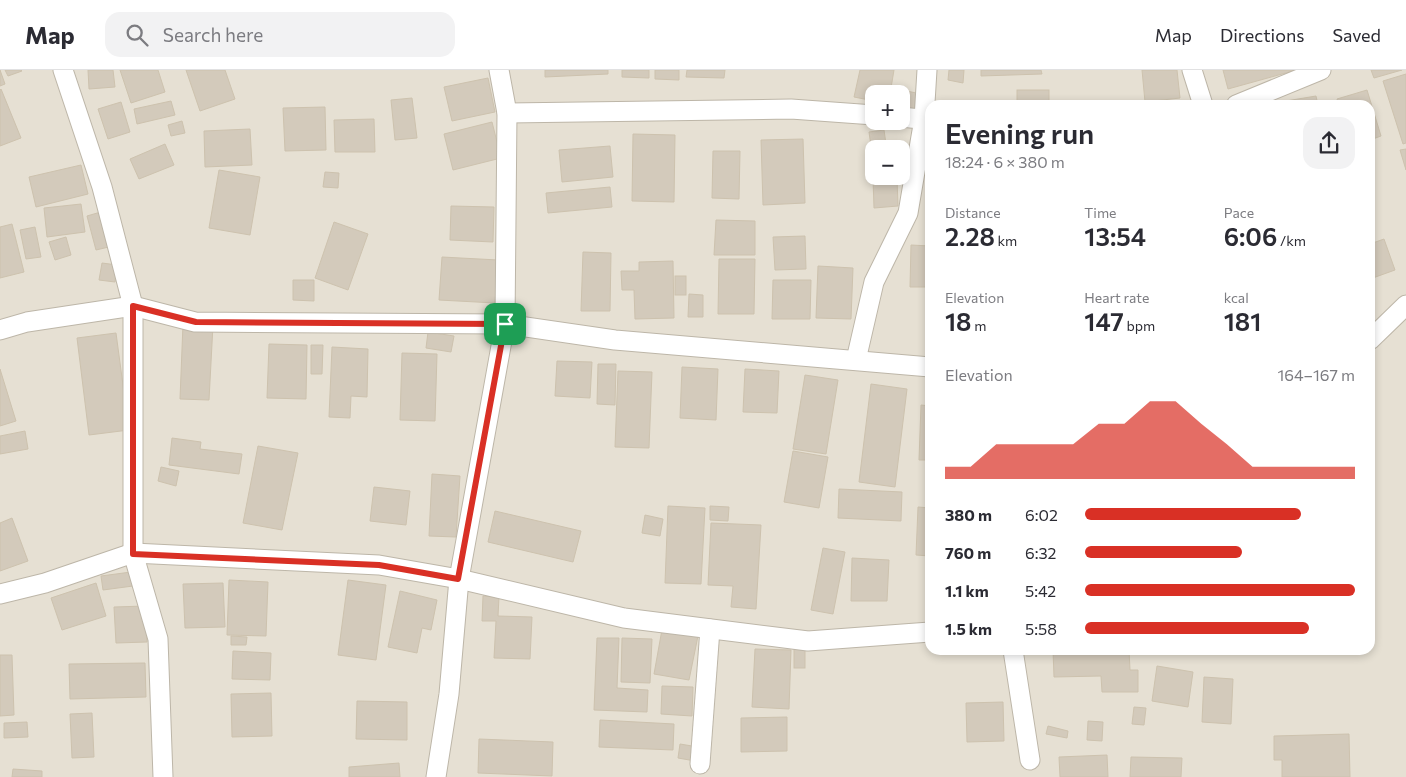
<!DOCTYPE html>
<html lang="en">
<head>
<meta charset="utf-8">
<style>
	body { margin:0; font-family:Commissioner,sans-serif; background:#f2f2f3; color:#2b2b33; height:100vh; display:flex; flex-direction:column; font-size:19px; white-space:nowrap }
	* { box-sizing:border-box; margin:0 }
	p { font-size:16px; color:#7c7c81 }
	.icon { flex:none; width:28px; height:28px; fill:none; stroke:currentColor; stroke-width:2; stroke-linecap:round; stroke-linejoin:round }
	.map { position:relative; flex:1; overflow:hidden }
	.panel { position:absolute; left:925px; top:30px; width:450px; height:555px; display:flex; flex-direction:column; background:#fff; border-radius:15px; box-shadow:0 2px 8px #0003 }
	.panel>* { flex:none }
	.controls { position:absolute; left:865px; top:15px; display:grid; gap:10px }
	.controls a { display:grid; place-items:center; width:45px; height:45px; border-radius:10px; background:#fff; box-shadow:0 2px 8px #0003; font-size:25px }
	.pin { position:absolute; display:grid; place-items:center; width:42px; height:42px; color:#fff; margin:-21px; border-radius:10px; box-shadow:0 2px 8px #0006 }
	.round { display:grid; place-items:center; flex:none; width:52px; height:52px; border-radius:15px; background:#f2f2f3 }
	.headline { display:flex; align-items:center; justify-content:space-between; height:85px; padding:0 20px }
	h1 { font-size:28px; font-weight:600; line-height:38px }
	.metrics { display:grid; grid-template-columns:repeat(3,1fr); gap:8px; height:85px; padding:5px 20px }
	.metrics div { display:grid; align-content:center }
	.metrics b { font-size:25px; font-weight:600 }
	.metrics small { font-size:14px; font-weight:400 }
	.metrics p { font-size:14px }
	.chart { height:140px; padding:10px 20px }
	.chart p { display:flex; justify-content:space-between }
	.chart svg { width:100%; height:90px; margin-top:5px; fill:#d93025; opacity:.7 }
	ul { padding:0 20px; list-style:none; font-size:16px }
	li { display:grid; grid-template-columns:80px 60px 1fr; align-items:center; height:38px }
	li i { height:12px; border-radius:6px; background:#d93025 }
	header { display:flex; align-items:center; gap:30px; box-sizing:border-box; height:70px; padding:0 25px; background:#fff; border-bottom:1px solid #e1e1e2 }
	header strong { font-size:24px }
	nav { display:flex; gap:28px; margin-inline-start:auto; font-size:18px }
	.search { width:350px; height:45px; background:#f2f2f3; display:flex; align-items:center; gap:12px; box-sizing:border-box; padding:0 18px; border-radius:15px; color:#7c7c81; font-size:19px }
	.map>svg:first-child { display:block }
	.residential { fill:#e6e0d3; fill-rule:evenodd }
	.building { fill:#d3cabb; stroke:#cdc2ae }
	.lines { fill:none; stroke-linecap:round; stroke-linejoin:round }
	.minor-casing { stroke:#bdb6a8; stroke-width:21 }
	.minor { stroke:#fff; stroke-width:19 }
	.route-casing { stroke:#fff; stroke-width:10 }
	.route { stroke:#d93025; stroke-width:6 }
</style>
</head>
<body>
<header>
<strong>Map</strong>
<div class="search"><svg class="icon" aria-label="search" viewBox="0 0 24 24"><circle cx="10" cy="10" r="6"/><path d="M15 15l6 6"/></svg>Search here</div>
<nav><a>Map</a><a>Directions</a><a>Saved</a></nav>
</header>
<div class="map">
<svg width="1406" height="707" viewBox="0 0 1406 707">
	<rect width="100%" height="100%" fill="#f2eee5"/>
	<path class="residential" d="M0,0H1406V707H0ZM874,24H901V51H874ZM930,35H1370V580H930ZM874,79H901V106H874Z"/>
	<g class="building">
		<path d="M0,0L5,14L0,16Z"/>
		<path d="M5,0H21L22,1L8,6Z"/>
		<path d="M88,0H113L115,17L89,19Z"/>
		<path d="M120,0H158L165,22L131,33Z"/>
		<path d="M186,0H225L235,29L200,41Z"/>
		<path d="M545,0H608V4L545,7Z"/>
		<path d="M622,0H649V8L622,7Z"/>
		<path d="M655,0H679V10L655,9Z"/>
		<path d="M687,0H725L724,8L686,7Z"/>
		<path d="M860,0H894L890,24H874V31L854,27Z"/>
		<path d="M949,0H964L963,13L948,10Z"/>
		<path d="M981,0H1041L1042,4L981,6Z"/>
		<path d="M1142,0H1177L1180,28L1145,32Z"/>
		<path d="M1223,0H1292L1293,1L1228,19Z"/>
		<path d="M1371,0H1402L1374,8Z"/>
		<path d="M1406,4V73L1403,74L1383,11Z"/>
		<path d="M488,8L495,42L452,51L444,17Z"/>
		<path d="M1,19L21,68L0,76V20Z"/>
		<path d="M897,19L921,24L917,42L901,38V24H896Z"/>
		<rect x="1017" y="20" width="32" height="15"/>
		<path d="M1367,20L1381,66L1370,70V35H1339L1337,29Z"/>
		<path d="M1316,26L1318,35H1268V34Z"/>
		<path d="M412,28L417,68L395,70L391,30Z"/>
		<path d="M171,31L175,45L137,54L134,39Z"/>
		<path d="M121,32L130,62L108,69L98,39Z"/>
		<path d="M325,37L326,80L285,81L283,38Z"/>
		<path d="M374,49L375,82H335L334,50Z"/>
		<path d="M182,51L185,63L171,66L168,55Z"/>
		<path d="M492,52L501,88L453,100L444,64Z"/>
		<path d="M250,59L252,95L205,97L204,61Z"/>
		<path d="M884,60L886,74L871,76L869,62Z"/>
		<path d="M633,64L675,65L674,132L632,131Z"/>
		<path d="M803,69L805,133L763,135L761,70Z"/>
		<path d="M165,74L174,95L139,109L130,89Z"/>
		<path d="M610,76L613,107L562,112L559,80Z"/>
		<path d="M895,76V79H874V106H896L897,108L898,136L874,138L872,78Z"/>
		<path d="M1406,79V100L1400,80Z"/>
		<path d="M713,81H740L739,129L712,128Z"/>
		<path d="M81,95L88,124L36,137L29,107Z"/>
		<path d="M219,100L260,107L250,165L209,158Z"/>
		<path d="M325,102L339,103L338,118L323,117Z"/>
		<path d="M610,117L612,137L548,143L546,123Z"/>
		<path d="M81,134L85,162L47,167L44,138Z"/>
		<path d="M451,136L494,137L493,172L450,170Z"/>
		<path d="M104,141L113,176L96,180L87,146Z"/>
		<path d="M716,150L755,151V185H714Z"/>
		<path d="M334,152L368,164L348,220L315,208Z"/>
		<path d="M12,154L24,202L0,208V157Z"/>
		<path d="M35,157L41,187L26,189L20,160Z"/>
		<path d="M805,166L806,199L775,200L773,167Z"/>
		<path d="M66,167L71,185L55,190L49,172Z"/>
		<path d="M1384,169L1395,200L1370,209V174Z"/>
		<path d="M911,175L930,176V217H910Z"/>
		<path d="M583,182L611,183L610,241H581Z"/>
		<path d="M442,187L498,190L495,233L439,230Z"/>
		<path d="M719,189H755L754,244H718Z"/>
		<path d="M673,191L674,248L635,249L634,220H622L621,201H639V192Z"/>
		<path d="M102,193L117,195L115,212L99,210Z"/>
		<path d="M818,196L853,198L851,249L816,248Z"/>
		<rect x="675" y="206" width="11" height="19"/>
		<path d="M293,210H314V231L293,230Z"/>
		<path d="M773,210H811L810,249H772Z"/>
		<path d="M689,224L703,225V247H688Z"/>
		<path d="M183,254L213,255L209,330L180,329Z"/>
		<path d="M428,262L454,266L451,282L426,278Z"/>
		<path d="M116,263L129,360L89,365L77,268Z"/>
		<path d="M269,274L307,275L306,329L267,328Z"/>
		<path d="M311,275H323L322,304H311Z"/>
		<path d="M332,277L368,279L367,327L351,326L350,348L329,347Z"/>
		<path d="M402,283L437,284L435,351L400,350Z"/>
		<path d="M557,291L592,292L590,328L555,326Z"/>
		<path d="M598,294H616L615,335L597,334Z"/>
		<path d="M682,297L718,299L716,350L680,348Z"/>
		<path d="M0,299L16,351L0,356Z"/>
		<path d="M745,299L779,301L777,343L743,342Z"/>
		<path d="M618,301L652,302L649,378L615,377Z"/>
		<path d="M805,305L838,310L826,384L793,379Z"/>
		<path d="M871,314L907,319L895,417L859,412Z"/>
		<path d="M921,335L930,336V390H919Z"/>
		<path d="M25,361L28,379L0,384V366Z"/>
		<path d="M172,368L201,372L200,379L242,384L239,404L169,395Z"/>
		<path d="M258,376L298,383L282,460L243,453Z"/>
		<path d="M793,381L828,387L819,438L784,432Z"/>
		<path d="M161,397L179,401L176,416L158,411Z"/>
		<path d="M432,404L460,406L456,467L429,466Z"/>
		<path d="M374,417L410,421L406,455L370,451Z"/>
		<path d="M839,419L902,422L901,451L838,448Z"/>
		<path d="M668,436L705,438L701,514L665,513Z"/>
		<path d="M710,436L729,437L728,451L710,450Z"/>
		<path d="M918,437L930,438V486L916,485Z"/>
		<path d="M495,441L581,461L573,492L488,472Z"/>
		<path d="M645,445L663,449L660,466L642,463Z"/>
		<path d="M12,448L28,491L0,501V453Z"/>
		<path d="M711,453L761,455L756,539L731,537L733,516L708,515Z"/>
		<path d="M823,478L845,482L833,544L811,540Z"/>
		<path d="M852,488L889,490L887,531H851Z"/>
		<path d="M131,502L133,516L103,520L101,506Z"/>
		<path d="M229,510L268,512L266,566L227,565Z"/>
		<path d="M348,510L386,515L376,590L338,585Z"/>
		<path d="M96,513L106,546L62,560L51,528Z"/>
		<path d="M223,513L225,557L185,558L183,514Z"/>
		<path d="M400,521L437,530L431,560L422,558L417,583L388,577Z"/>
		<path d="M483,526L499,527L498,546L532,547L530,589L494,588L496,551H482Z"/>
		<path d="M145,536L147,572L116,573L114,537Z"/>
		<path d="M663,554L699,561L689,610L654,604Z"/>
		<path d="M231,566L247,567L246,575H231Z"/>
		<path d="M597,568H619L617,618L648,620L647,642L594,640Z"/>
		<path d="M622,568L652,569L650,613L621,612Z"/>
		<path d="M755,579L791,580L789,639L752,637Z"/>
		<rect x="794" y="579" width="11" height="19"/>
		<path d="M1053,580H1129L1130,600H1138V622H1102L1101,606L1054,607Z"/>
		<path d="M233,581L271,583L270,610L232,609Z"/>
		<path d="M0,585H12L14,645L0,646Z"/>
		<path d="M145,593L146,627L70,629L69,594Z"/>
		<path d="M1157,596L1193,602L1188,637L1152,631Z"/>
		<path d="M1204,607L1233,609L1231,654L1202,652Z"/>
		<path d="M662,616L693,617L692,646L661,644Z"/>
		<path d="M271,623L272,666L232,667L231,624Z"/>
		<path d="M357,631L407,632V670L356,669Z"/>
		<path d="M1003,632L1004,671L967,672L966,633Z"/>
		<path d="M1134,637L1146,638L1144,655L1132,654Z"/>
		<path d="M92,643L94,687L72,688L70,644Z"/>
		<path d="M787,647V681L741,682V648Z"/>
		<path d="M600,650L674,654L673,680L599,677Z"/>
		<path d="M1088,651L1103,652L1102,671L1087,670Z"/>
		<path d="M27,652L28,667L4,668V653Z"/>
		<path d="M1048,656L1068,661L1067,668L1046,664Z"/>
		<path d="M1349,664L1350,707H1282V690H1274V666Z"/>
		<path d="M479,669L553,672L552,706L478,703Z"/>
		<path d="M680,674L698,677L695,691L678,688Z"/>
		<path d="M1107,685L1108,707H1060L1059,687Z"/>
		<path d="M1131,687L1182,688L1181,707H1130Z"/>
		<path d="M399,693L400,707H349V697Z"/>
		<path d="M13,699L42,701V707H12Z"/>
	</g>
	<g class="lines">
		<defs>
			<g id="minor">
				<path d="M63,0L102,117L133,236V483L158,569L163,707"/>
				<path d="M1192,0L1203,35"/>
				<path d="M1236,35L1321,0"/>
				<path d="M507,43L791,39L874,45"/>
				<path d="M901,47L930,50"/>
				<path d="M0,260L27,252L133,236L195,252L505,254L615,270L930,297"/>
				<path d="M1370,270L1406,235"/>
				<path d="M856,290L874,212L908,143L924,49L927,0"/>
				<path d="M0,524L45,513L133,483L379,495L459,509L624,548L808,571L930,562"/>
				<path d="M1013,580L1030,690"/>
				<path d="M700,694L710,559"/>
				<path d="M436,707L449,624L459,509L505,254L507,43L499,0"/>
			</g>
		</defs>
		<use href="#minor" class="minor-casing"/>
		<use href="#minor" class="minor"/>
	</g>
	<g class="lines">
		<defs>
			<path id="route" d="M133,236L196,252L505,254L458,509L379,495L133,484Z"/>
		</defs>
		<use href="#route" class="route-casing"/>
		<use href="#route" class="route"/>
	</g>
</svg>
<div class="controls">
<a>+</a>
<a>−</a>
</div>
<div class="pin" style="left:505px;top:254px;background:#1e9e55"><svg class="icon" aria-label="arrive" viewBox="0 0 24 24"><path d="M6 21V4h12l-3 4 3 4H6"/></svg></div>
<section class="panel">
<div class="headline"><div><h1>Evening run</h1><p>18:24 · 6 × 380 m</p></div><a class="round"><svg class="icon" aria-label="share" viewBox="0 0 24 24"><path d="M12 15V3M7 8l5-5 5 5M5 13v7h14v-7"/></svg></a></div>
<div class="metrics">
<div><p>Distance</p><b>2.28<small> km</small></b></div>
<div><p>Time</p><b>13:54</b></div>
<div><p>Pace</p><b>6:06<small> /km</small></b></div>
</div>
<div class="metrics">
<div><p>Elevation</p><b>18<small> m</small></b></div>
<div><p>Heart rate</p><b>147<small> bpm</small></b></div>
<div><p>kcal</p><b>181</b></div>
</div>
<div class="chart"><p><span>Elevation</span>164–167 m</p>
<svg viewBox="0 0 160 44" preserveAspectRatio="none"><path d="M0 44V38L10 38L20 27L30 27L40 27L50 27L60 17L70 17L80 6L90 6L100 17L110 27L120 38L130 38L140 38L150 38L160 38V44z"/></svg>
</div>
<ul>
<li><b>380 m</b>6:02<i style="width:80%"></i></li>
<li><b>760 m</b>6:32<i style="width:58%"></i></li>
<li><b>1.1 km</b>5:42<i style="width:100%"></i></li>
<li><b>1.5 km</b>5:58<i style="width:83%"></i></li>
</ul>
</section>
</div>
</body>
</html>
